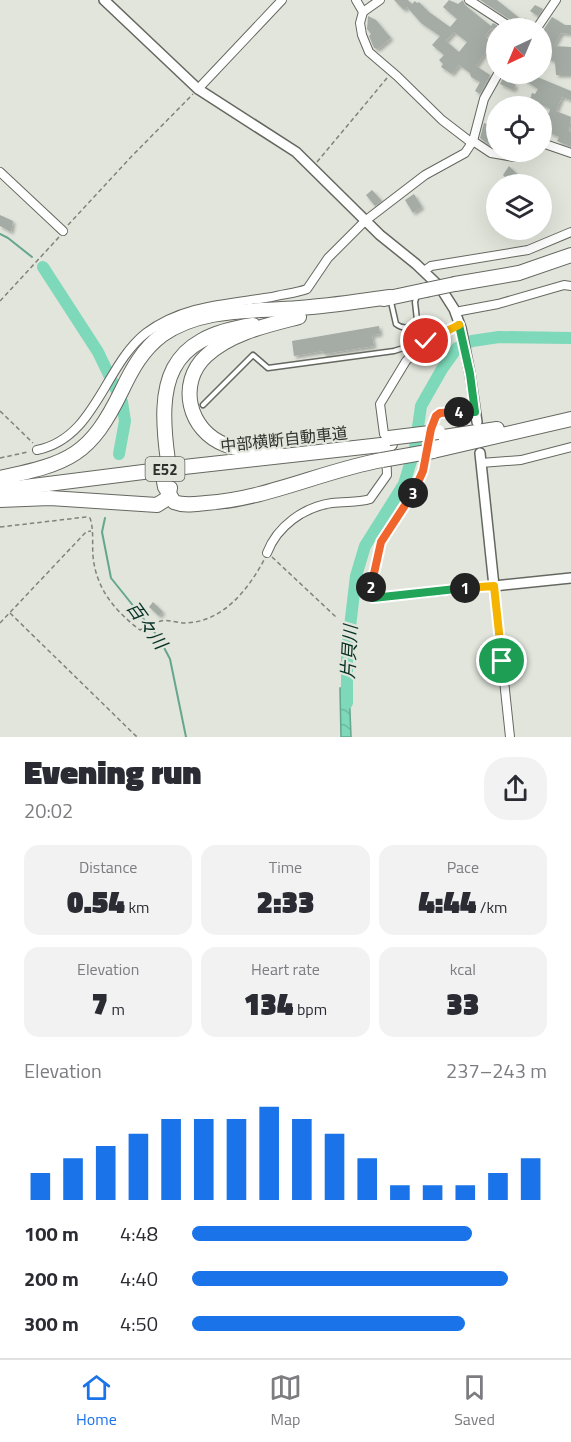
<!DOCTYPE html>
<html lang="en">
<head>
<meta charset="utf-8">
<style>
	body { margin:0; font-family:"Titillium Web","Noto Sans JP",sans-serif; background:#f2f2f3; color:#2b2b33; height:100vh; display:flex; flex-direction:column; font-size:22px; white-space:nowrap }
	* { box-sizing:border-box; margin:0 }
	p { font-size:20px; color:#7c7c81 }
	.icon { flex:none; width:33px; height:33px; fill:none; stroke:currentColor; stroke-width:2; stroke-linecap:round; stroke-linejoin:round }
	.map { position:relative; height:737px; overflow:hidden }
	.drawer { display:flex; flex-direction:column; background:#fff; flex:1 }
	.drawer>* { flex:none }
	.needle { width:39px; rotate:224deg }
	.fabs { position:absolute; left:486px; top:18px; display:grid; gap:12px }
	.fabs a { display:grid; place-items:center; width:66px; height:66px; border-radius:50%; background:#fff; box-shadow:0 6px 24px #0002; font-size:30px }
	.pin { position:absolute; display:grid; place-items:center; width:51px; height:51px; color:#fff; margin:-26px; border:3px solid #fff; border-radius:50%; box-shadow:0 2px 6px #0007 }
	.km { position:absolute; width:30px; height:30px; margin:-15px; border-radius:50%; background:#222; color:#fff; font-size:16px; line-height:30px; text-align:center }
	.round { display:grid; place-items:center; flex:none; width:63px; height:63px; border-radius:24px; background:#f2f2f3 }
	.summary { display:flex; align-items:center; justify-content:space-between; height:102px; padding:0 24px }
	h1 { font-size:33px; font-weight:800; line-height:45px }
	.figures { display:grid; grid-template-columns:repeat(3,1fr); gap:9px; height:102px; padding:6px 24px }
	.figures div { display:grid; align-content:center; border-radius:15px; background:#f2f2f3; text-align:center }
	.figures b { font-size:30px; font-weight:800 }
	.figures small { font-size:16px; font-weight:400 }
	.figures p { font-size:16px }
	.chart { height:168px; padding:12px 24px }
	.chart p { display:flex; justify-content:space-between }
	.chart svg { width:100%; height:108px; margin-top:6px; stroke:#1a73e8; stroke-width:6 }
	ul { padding:0 24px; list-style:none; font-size:20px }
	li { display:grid; grid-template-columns:96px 72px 1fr; align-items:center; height:45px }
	li i { height:15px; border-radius:8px; background:#1a73e8 }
	.menu { display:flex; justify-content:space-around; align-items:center; height:84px; border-top:2px solid #e1e1e2; background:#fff; font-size:16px; color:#7c7c81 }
	.menu a { display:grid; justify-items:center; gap:3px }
	.menu .on { color:#1a73e8 }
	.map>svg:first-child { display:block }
	.water { fill:url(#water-waves); stroke:#65a68e; stroke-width:1.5 }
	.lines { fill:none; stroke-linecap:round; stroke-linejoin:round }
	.stream { stroke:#65a68e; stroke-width:2 }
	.river { stroke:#7dd9b9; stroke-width:12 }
	.building { fill:#a5aca5; fill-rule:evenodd; filter:url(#shadow) }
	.service-casing { stroke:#656860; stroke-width:7 }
	.minor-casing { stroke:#656860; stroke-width:10 }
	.tertiary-casing { stroke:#656860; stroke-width:12 }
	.motorway-casing { stroke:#656860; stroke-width:16 }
	.path { stroke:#80837c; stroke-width:1.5; stroke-dasharray:4.5 3; stroke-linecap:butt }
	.service { stroke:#fff; stroke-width:4 }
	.minor { stroke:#fff; stroke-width:8 }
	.tertiary { stroke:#fff; stroke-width:9 }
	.motorway { stroke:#fff; stroke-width:14 }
	.motorway-bridge-casing { stroke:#656860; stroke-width:16; stroke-linecap:butt }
	.motorway-bridge { stroke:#fff; stroke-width:14 }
	.split-1-casing { stroke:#fff; stroke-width:12 }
	.split-2-casing { stroke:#fff; stroke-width:12 }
	.split-3-casing { stroke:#fff; stroke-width:12 }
	.split-4-casing { stroke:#fff; stroke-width:12 }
	.split-5-casing { stroke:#fff; stroke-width:12 }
	.split-6-casing { stroke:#fff; stroke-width:12 }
	.split-1 { stroke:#f5b400; stroke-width:8 }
	.split-2 { stroke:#22a559; stroke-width:8 }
	.split-3 { stroke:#f0652b; stroke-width:8 }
	.split-4 { stroke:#f0652b; stroke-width:8 }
	.split-5 { stroke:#22a559; stroke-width:8 }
	.split-6 { stroke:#f5b400; stroke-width:8 }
	.labels { text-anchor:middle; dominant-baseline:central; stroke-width:4.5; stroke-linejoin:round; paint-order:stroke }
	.shield { fill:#e1e5db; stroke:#646660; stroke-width:1.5 }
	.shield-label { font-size:15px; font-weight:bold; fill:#2e2f2b }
	.street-label { font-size:16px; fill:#2e2f2b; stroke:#e1e5db }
	.water-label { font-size:18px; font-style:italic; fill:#053125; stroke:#e1e5db }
</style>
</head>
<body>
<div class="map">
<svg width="571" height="737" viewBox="0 0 571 737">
	<defs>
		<pattern id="water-waves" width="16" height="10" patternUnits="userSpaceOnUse" patternTransform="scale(1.5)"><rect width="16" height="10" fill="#7dd9b9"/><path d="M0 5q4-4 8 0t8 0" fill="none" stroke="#6cbb9f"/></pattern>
		<filter id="shadow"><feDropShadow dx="2.5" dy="2.5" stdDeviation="1.5" flood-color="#0004"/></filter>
	</defs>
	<rect width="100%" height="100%" fill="#e1e5db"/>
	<path class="water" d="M349,686L351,737H341L340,688Z"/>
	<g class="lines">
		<g class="stream">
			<path d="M0,234L8,238L32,257"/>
			<path d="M105,518L102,532L111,578L159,638L170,659L186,737"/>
		</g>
		<g class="river">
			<path d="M43,267L98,352L122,402L125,421L119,454"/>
			<path d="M347,703V652L356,576L365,546L404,484L415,448L421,406L442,369L457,348L472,341L499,337L571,338"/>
		</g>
	</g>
	<g class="building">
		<path d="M394,0H408L412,4L415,1L417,3L419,2L429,12L450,27L457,19L443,7L449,0L458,4L463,0L465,5L491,26L493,23L502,28H491L485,36L496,47V60L486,52L476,66L490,75L480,94L475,91L480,82L471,77L470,73L459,65L452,74L441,67L443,64L439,60L444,55L432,45L440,36L421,23L407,7L404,10ZM454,32L467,42L459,52L446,41Z"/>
		<path d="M480,0H497L523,21L525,18L533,23L531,28H518L515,23Z"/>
		<path d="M535,5L543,9L538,16L530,11Z"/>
		<path d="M368,16L376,20L391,38L378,49L374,48L369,36L371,34L367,29Z"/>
		<path d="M552,17L565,25H571V34L561,33L554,46L571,47V75H556L555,62L545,57L550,47L542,42V32Z"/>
		<path d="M515,74H530L571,91V100L562,97L556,111L571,117L569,131L571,132V147L557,141L559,137L542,129L545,112L549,113L550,109L530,99L532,93L535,94L538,89Z"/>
		<path d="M503,78L516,85L513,90L500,84Z"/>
		<path d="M484,123L496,127V143L494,142L492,147L480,138Z"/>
		<path d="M509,166L518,175L510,182L503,175Z"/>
		<path d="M372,190L382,201L375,206L366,195Z"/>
		<path d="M414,194L422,207L413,213L405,200Z"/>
		<path d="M0,215L13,221L11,232L0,226Z"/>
		<path d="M379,326L380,334L372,335L374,346L324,354L323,351L294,356L292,341Z"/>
		<path d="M153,602L163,612L159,616L149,607Z"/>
	</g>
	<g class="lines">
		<defs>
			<g id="service">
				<path d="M391,302L396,324C404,330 411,328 417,320L415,302L417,295"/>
				<path d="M203,405L253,355L268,368L394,351L422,342"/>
			</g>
			<g id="minor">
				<path d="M356,0L363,12L360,23L362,35L369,52L397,76L442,120L472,143"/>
				<path d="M469,0L512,28"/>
				<path d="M363,12L380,0"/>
				<path d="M537,28L556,0"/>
				<path d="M198,89L282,0"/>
				<path d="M473,141L491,153L514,157L518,156L522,152"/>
				<path d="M542,143L571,153"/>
				<path d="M0,172L63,231"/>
				<path d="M424,271L431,266L528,250L571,232"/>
				<path d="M455,312L498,304L564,285L571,286"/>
				<path d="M384,434L380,404L406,361L426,341L459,324"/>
				<path d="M37,450C96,438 104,366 146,333C183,305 228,304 272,297C283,294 297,293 307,289L328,258L365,221L425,175L465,153L473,141L484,99L498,74"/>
				<path d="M481,463L521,460L571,447"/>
				<path d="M267,553C277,526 304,507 332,503C345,501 358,503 370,499L387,475L386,449"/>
				<path d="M373,598L494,586L510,737"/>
			</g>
			<g id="tertiary">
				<path d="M104,0L198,89L296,152L380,235L416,264L440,287L454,309L461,328L470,374L477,422"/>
				<path d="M480,453L494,586L571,578"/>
			</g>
			<g id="motorway">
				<path d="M455,284L519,273L571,255"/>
				<path d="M384,299L426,290"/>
				<path d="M437,438L497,429"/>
				<path d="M276,450C259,450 241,450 226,445C188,431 177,383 206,356C230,333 268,325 299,317"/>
				<path d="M433,451L571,419"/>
				<path d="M168,461C157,382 166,338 253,325"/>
				<path d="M163,476L165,487L174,502C184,506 195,504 206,503C267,499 322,471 382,460"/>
				<path d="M0,478C70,463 90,456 122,390C132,369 143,349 162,335C202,307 253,312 299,308C330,306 360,301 390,297"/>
				<path d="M0,490L175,468L390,444"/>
				<path d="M0,500L50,498L157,505L168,498L170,488"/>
			</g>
		</defs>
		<use href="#service" class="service-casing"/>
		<use href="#minor" class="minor-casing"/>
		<use href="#tertiary" class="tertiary-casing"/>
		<use href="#motorway" class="motorway-casing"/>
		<g class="path">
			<path d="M317,162L387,78"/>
			<path d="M68,225L130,158L193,94"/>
			<path d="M0,301L60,236"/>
			<path d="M0,411L33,443"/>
			<path d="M433,422L440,413L469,412"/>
			<path d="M0,458L28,452"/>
			<path d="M0,527L86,517L90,518C94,529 92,544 93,556C96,589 115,611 140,630C146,627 154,623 161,621C168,619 177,623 184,623C222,623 248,590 264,560"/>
			<path d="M272,557L336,617"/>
			<path d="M370,591L381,542L415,490L425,462"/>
			<path d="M10,613L137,737"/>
			<path d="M0,623L86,532L91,531"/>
		</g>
		<use href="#service" class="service"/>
		<use href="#minor" class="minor"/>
		<use href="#tertiary" class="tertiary"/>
		<use href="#motorway" class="motorway"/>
		<defs>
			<g id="motorway-bridge">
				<path d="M426,290L455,284"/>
				<path d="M389,438L438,432"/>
				<path d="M382,460L433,451"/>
			</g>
		</defs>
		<use href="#motorway-bridge" class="motorway-bridge-casing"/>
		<use href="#motorway-bridge" class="motorway-bridge"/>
	</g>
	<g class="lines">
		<defs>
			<path id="split-1" d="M465,588L494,586L502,661"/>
			<path id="split-2" d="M371,587L370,594L373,598L465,588"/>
			<path id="split-3" d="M371,587L381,542L413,493"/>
			<path id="split-4" d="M413,493L423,471L431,429L436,416L440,413L459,412"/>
			<path id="split-5" d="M459,412H475L470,374L459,325"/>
			<path id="split-6" d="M426,341L459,325"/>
		</defs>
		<use href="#split-1" class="split-1-casing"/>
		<use href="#split-2" class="split-2-casing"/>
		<use href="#split-3" class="split-3-casing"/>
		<use href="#split-4" class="split-4-casing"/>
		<use href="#split-5" class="split-5-casing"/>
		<use href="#split-6" class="split-6-casing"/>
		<use href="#split-1" class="split-1"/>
		<use href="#split-2" class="split-2"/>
		<use href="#split-3" class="split-3"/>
		<use href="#split-4" class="split-4"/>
		<use href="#split-5" class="split-5"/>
		<use href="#split-6" class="split-6"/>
	</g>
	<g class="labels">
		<rect class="shield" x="145.5" y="457" width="39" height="24" rx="4.5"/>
		<g class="shield-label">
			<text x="165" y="469">E52</text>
		</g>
		<g class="street-label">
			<text transform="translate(284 439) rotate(-6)">中部横断自動車道</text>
		</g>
		<g class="water-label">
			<text transform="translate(147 625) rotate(54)">百々川</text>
			<text transform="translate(349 652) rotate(-87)">片貝川</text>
		</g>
	</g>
</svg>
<div class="fabs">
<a><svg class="needle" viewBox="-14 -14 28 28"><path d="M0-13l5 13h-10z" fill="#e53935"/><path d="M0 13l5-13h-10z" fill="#7c7c81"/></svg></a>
<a><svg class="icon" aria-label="locate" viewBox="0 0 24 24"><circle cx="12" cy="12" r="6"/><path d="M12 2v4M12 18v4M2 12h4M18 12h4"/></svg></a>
<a><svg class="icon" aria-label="layers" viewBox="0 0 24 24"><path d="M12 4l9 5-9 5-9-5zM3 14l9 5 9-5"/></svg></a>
</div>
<div class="pin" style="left:502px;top:661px;background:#1e9e55"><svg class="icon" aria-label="arrive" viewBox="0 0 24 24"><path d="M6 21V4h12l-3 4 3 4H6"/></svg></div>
<div class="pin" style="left:426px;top:341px;background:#d93025"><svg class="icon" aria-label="check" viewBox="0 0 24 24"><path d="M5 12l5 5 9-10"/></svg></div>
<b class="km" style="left:465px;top:588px">1</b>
<b class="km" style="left:371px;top:587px">2</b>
<b class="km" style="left:413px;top:493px">3</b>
<b class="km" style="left:459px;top:412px">4</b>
</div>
<section class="drawer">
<div class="summary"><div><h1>Evening run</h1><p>20:02</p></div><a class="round"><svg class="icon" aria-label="share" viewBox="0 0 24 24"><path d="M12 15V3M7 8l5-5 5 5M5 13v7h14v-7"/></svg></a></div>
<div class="figures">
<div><p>Distance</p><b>0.54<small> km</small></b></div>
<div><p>Time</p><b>2:33</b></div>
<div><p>Pace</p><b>4:44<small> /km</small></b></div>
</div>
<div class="figures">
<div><p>Elevation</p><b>7<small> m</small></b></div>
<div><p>Heart rate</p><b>134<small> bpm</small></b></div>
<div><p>kcal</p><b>33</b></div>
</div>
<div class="chart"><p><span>Elevation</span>237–243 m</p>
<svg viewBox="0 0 160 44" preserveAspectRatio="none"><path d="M5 44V33M15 44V27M25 44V22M35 44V17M45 44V11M55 44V11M65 44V11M75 44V6M85 44V11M95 44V17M105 44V27M115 44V38M125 44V38M135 44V38M145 44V33M155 44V27"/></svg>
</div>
<ul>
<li><b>100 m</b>4:48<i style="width:79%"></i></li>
<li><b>200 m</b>4:40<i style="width:89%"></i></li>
<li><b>300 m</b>4:50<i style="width:77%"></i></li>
</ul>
</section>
<nav class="menu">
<a class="on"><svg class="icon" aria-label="home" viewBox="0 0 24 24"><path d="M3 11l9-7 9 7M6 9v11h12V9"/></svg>Home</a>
<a><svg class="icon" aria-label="map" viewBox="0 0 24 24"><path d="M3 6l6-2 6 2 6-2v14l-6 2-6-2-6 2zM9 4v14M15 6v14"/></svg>Map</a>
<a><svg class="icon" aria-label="saved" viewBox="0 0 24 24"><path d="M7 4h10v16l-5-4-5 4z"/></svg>Saved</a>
</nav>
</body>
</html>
